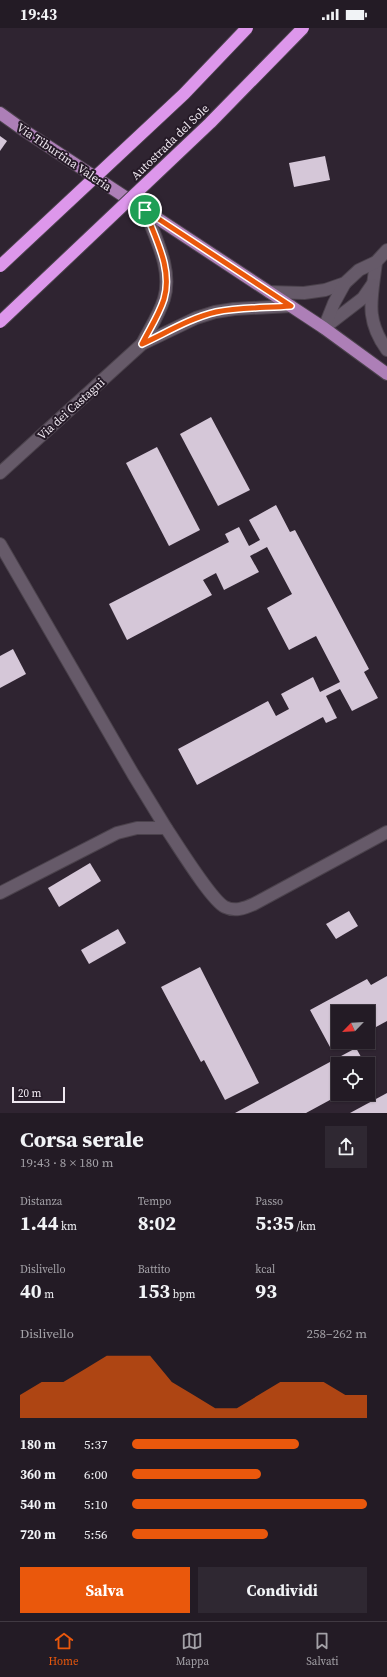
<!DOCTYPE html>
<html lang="it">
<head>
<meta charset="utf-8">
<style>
	body { margin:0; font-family:"Source Serif 4",serif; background:#2f2832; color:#f1f3f6; height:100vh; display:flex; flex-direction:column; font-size:15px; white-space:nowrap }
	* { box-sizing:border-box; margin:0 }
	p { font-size:13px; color:#a3a1a7 }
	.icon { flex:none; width:22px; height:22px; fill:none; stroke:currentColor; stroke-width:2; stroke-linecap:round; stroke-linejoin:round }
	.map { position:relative; height:1085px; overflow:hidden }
	.details { display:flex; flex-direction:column; background:#231b25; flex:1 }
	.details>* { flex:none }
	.needle { width:26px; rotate:245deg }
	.fabs { position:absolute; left:331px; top:977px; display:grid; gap:8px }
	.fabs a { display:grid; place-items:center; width:44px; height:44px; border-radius:0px; background:#231b25; box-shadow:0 1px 3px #0004,0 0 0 1px #403942; font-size:20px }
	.scale { position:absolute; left:12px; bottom:10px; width:53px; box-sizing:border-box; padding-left:4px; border:2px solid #f0e9f1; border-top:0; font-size:11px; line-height:14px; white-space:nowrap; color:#f0e9f1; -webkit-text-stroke:3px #251a27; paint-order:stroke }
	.pin { position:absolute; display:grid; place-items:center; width:34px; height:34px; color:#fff; margin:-17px; border:2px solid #fff; border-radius:50%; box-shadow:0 1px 4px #0007 }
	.round { display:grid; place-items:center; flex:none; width:42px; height:42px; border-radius:0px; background:#2f2832 }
	.head { display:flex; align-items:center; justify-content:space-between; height:68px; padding:0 20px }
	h1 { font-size:22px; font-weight:700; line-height:30px }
	.metrics { display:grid; grid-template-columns:repeat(3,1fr); gap:6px; height:68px; padding:4px 20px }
	.metrics div { display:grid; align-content:center }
	.metrics b { font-size:20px; font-weight:700 }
	.metrics small { font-size:11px; font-weight:400 }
	.metrics p { font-size:11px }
	.chart { height:112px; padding:8px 20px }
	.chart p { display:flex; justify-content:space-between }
	.chart svg { width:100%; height:72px; margin-top:4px; fill:#ea580c; opacity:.7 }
	.primary-button { display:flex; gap:8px; margin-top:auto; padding:8px 20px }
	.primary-button a { flex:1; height:46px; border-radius:0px; background:#ea580c; color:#fff; font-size:16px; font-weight:700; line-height:46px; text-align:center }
	.primary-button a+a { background:#2f2832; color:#f1f3f6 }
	ul { padding:0 20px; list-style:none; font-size:13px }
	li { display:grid; grid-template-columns:64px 48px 1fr; align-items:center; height:30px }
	li i { height:10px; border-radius:5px; background:#ea580c }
	.status { display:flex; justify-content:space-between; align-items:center; height:28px; padding:0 20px; background:#231b25; direction:ltr }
	.status svg { height:11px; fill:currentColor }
	.dock { display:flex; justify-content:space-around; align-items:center; height:56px; border-top:1px solid #403942; background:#231b25; font-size:11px; color:#a3a1a7 }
	.dock a { display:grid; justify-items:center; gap:2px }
	.dock .active { color:#ea580c }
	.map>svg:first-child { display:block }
	.building { fill:#d5c7d8 }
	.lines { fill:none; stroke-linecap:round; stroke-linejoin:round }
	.minor-casing { stroke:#4b424c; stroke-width:14 }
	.major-casing { stroke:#4b424c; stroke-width:14 }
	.minor { stroke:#665a69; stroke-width:12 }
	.major { stroke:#ad7fb7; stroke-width:12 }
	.highway-bridge-casing { stroke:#4b424c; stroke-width:14; stroke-linecap:butt }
	.highway-bridge { stroke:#dd97eb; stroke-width:12 }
	.route-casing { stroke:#fff; stroke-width:8 }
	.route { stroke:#ea580c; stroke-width:5 }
	.labels { text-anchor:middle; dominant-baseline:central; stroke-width:4; stroke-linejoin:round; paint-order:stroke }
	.street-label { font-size:12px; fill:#f0e9f1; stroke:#251a27 }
</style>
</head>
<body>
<div class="status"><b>19:43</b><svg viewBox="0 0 49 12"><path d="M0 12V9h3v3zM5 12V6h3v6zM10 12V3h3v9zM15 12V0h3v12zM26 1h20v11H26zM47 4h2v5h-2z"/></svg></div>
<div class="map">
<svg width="387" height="1085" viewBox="0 0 387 1085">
	<rect width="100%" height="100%" fill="#2f2431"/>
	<g class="building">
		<path d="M0,108L7,113L0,123Z"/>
		<path d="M325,128L330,152L294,159L289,135Z"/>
		<path d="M211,389L250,462L218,478L180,406Z"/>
		<path d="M157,419L200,502L169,518L126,435Z"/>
		<path d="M276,477L290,504L295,502L369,641L364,644L378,670L352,683L340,661L326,668L337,690L326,695L323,689L197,757L178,721L268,673L276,688L289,681L281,666L313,649L320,664L340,654L316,608L289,622L267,580L292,566L267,519L250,528L259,544L224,562L216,545L203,552L212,567L127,612L109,576L229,514L225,506L239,499L249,518L260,512L249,492Z"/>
		<path d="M13,621L26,646L0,660V628Z"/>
		<path d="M90,835L101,853L59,879L48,860Z"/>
		<path d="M349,883L358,898L336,911L326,896Z"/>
		<path d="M118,901L126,915L89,936L81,922Z"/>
		<path d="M200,939L259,1055L225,1072L204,1032L201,1034L161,959Z"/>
		<path d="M387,948V993L376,999L374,995L368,998V984H338V1014L330,1019L310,982L367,951L371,957Z"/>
		<path d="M356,1020L365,1036H338V1066H341L306,1085H235Z"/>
		<path d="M368,1042L372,1050L368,1052Z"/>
		<path d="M387,1065V1085H350Z"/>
	</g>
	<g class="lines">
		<defs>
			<g id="minor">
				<path d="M376,234C372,270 364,290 387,322"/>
				<path d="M269,264L304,265L325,262L345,255L359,242L376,234L387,222"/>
				<path d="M324,300L363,270L372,257"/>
				<path d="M324,300L334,275L345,255"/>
				<path d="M142,316C149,302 159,287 164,271C173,241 155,210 145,182"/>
				<path d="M0,445L142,316L196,290L215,284L234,281L291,278"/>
				<path d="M0,516L133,746L166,800"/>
				<path d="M0,865L117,805L137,800H166C177,816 211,872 225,879C235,884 245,880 254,876L387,804"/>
			</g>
			<path id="major" d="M0,85L25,103L324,300L387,346"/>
		</defs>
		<use href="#minor" class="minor-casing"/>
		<use href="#major" class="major-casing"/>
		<use href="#minor" class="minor"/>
		<use href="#major" class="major"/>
		<defs>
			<g id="highway-bridge">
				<path d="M0,238L184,66L247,0"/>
				<path d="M0,294L210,95L303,0"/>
			</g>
		</defs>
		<use href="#highway-bridge" class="highway-bridge-casing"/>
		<use href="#highway-bridge" class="highway-bridge"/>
	</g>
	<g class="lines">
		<defs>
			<path id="route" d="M145,182L291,278C266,280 240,279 216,284C190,290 166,305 142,316C149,302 159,287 164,271C173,241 155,210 145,182Z"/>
		</defs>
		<use href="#route" class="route-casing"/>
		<use href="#route" class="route"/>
	</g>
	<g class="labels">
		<g class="street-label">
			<text transform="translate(170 114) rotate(-44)">Autostrada del Sole</text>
			<text transform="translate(64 129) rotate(34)">Via Tiburtina Valeria</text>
			<text transform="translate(71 381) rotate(-42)">Via dei Castagni</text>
		</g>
	</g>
</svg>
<div class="fabs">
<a><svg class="needle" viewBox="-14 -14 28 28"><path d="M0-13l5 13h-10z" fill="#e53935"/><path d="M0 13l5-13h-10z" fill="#a3a1a7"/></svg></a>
<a><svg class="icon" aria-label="locate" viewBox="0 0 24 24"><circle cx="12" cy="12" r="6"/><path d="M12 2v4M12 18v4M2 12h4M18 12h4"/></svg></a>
</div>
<div class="scale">20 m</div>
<div class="pin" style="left:145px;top:182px;background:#1e9e55"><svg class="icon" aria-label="arrive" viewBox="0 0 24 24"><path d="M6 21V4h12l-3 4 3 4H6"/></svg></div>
</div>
<section class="details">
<div class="head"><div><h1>Corsa serale</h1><p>19:43 · 8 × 180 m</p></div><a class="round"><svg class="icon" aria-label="share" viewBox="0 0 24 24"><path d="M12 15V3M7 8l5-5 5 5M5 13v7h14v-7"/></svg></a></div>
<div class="metrics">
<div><p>Distanza</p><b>1.44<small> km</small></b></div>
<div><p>Tempo</p><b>8:02</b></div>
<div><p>Passo</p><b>5:35<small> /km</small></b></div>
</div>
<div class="metrics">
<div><p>Dislivello</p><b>40<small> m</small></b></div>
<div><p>Battito</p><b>153<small> bpm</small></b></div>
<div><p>kcal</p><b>93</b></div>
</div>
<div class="chart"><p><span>Dislivello</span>258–262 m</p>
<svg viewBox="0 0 160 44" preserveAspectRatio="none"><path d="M0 44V30L10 22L20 22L30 14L40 6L50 6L60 6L70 22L80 30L90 38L100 38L110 30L120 22L130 22L140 22L150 30L160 30V44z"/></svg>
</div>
<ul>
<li><b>180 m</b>5:37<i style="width:71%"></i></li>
<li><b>360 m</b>6:00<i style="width:55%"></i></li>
<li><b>540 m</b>5:10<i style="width:100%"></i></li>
<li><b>720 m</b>5:56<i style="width:58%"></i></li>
</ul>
<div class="primary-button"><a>Salva</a><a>Condividi</a></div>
</section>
<nav class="dock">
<a class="active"><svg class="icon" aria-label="home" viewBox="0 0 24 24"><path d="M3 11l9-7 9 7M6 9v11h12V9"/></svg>Home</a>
<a><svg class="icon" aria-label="map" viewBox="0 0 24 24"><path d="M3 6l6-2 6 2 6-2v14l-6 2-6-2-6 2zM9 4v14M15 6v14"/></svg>Mappa</a>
<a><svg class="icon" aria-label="saved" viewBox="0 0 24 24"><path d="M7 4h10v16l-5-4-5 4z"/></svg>Salvati</a>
</nav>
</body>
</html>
